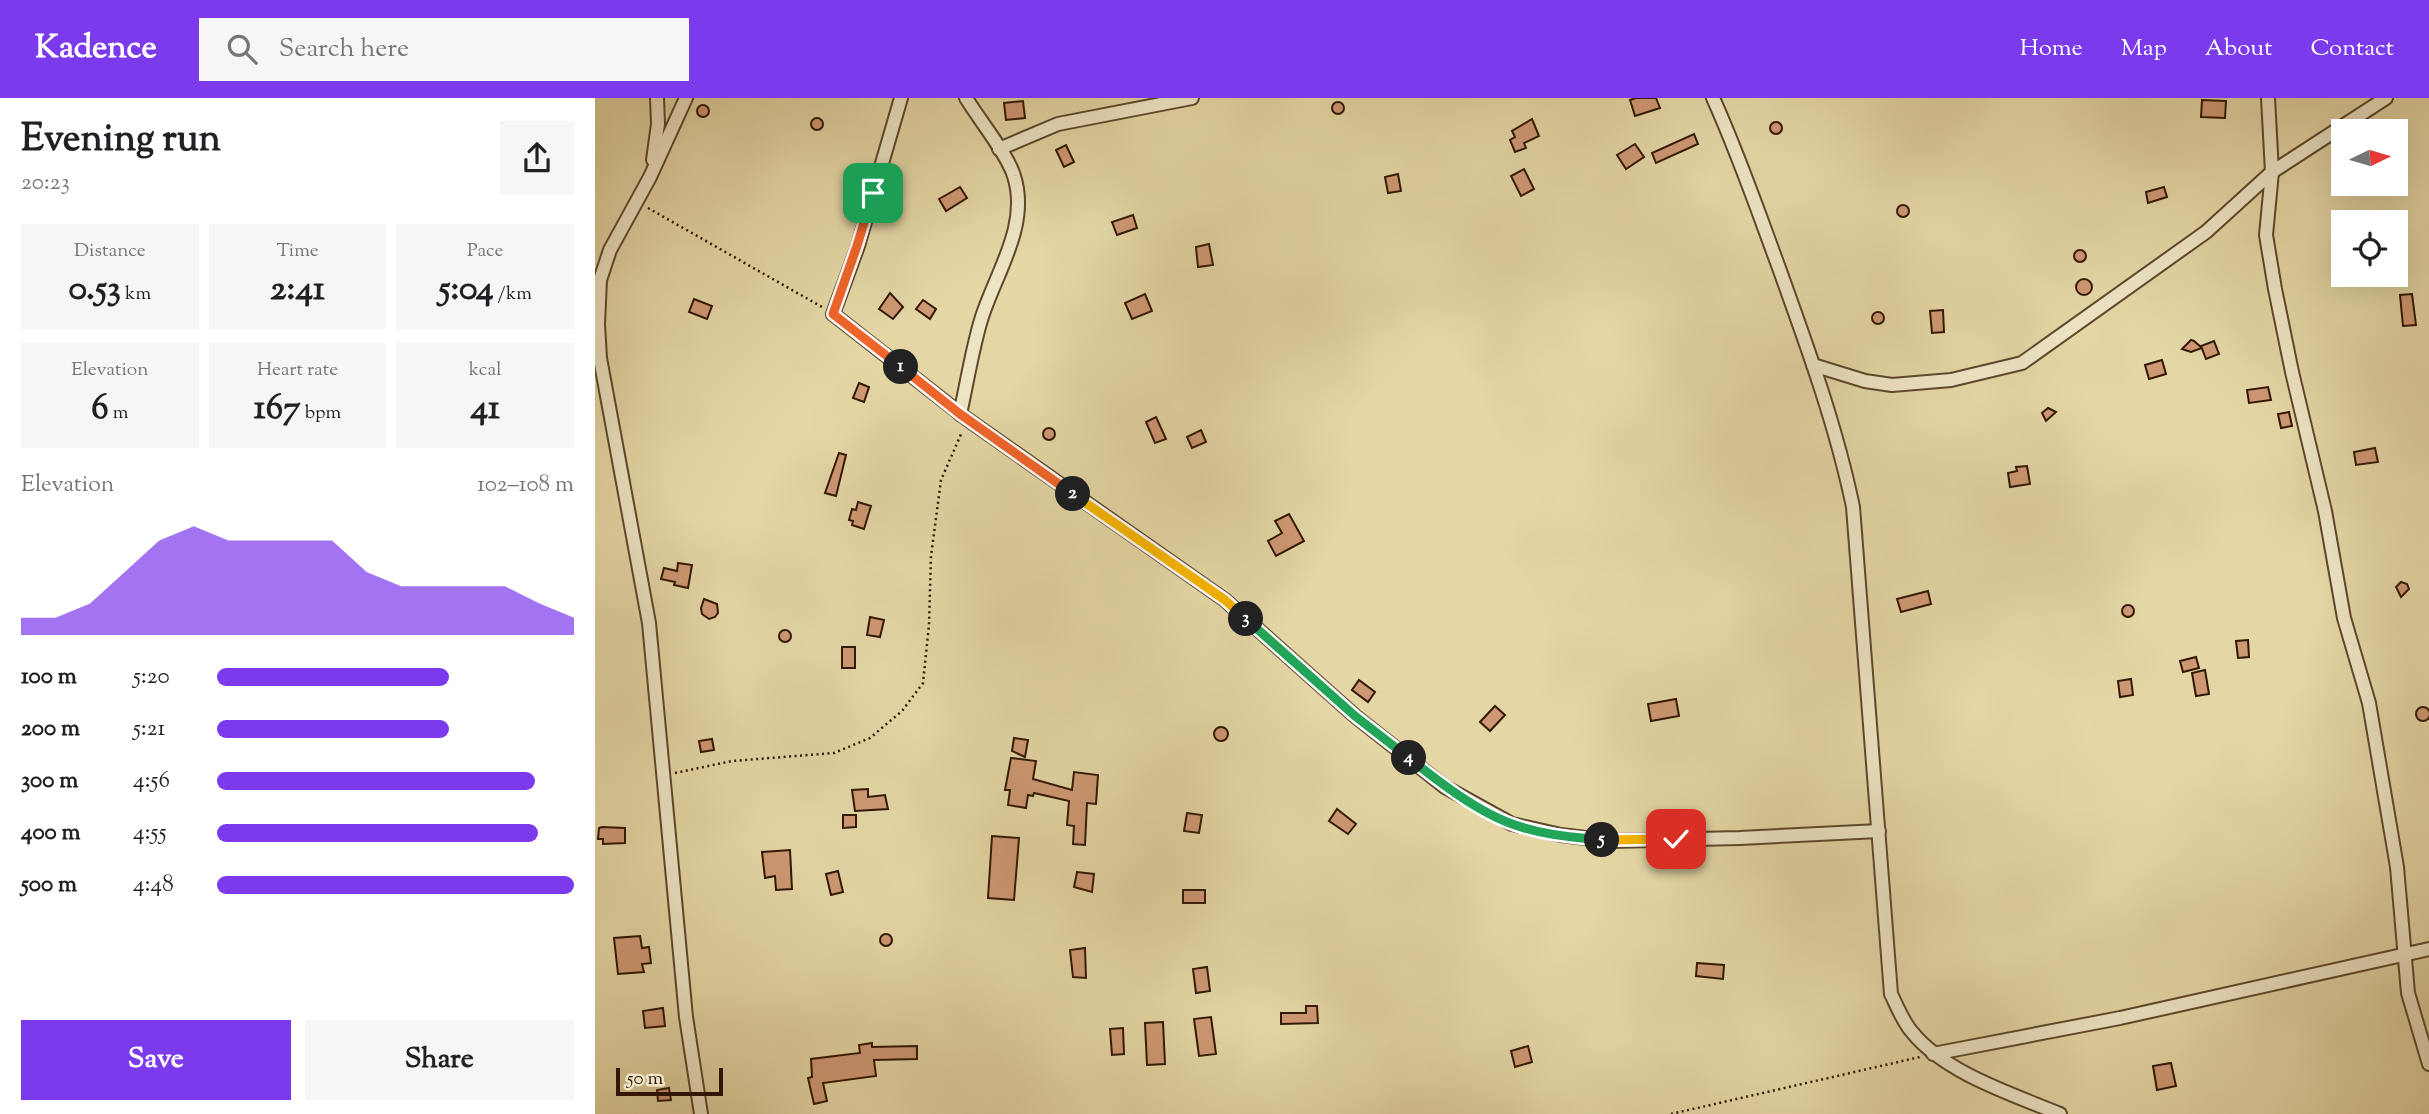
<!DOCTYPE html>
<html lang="en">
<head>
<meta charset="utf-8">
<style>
	body { margin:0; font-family:"Sorts Mill Goudy",serif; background:#f6f6f6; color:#202124; height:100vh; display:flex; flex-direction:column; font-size:26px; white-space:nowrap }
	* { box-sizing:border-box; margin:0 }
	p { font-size:23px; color:#757577 }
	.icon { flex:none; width:38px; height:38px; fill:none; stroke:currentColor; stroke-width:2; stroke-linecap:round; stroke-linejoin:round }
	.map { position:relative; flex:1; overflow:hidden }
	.panel { display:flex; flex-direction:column; background:#fff; width:595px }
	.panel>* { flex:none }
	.needle { width:46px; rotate:85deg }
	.fabs { position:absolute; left:1736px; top:21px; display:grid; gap:14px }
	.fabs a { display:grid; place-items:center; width:77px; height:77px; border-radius:0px; background:#fff; box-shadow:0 7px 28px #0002; font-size:35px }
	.scale { position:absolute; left:21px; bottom:18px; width:107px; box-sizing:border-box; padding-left:7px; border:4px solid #311704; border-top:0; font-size:19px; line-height:24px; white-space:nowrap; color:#311704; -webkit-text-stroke:5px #ede4c4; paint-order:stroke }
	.pin { position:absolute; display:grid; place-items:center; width:60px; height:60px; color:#fff; margin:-30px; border-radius:14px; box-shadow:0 4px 10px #0006 }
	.km { position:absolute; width:35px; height:35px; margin:-18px; border-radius:50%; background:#222; color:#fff; font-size:19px; line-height:35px; text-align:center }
	.round { display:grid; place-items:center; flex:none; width:74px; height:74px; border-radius:0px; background:#f6f6f6 }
	.head { display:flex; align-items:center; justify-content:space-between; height:119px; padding:0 21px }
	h1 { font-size:38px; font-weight:700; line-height:52px }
	.stats { display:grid; grid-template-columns:repeat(3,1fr); gap:10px; height:119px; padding:7px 21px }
	.stats div { display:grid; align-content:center; border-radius:0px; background:#f6f6f6; text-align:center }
	.stats b { font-size:35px; font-weight:700 }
	.stats small { font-size:19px; font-weight:400 }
	.stats p { font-size:19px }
	.chart { height:196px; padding:14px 21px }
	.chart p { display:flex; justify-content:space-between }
	.chart svg { width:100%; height:126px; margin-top:7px; fill:#7c3aed; opacity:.7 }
	.action { display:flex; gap:14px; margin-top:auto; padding:14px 21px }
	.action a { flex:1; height:80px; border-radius:0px; background:#7c3aed; color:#fff; font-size:28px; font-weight:700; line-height:80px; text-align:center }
	.action a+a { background:#f6f6f6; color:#202124 }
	ul { padding:0 21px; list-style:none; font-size:23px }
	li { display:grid; grid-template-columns:112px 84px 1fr; align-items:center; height:52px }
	li i { height:18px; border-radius:9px; background:#7c3aed }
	header { display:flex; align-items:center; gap:42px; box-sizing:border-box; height:98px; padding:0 35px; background:#7c3aed; color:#fff }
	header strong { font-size:33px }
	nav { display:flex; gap:38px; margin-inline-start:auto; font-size:24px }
	.search { width:490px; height:63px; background:#f6f6f6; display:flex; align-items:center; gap:18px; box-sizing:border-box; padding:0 24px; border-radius:0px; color:#757577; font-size:26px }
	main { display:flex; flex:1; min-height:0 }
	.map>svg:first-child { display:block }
	.building { fill:#ce9873; stroke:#311704; stroke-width:2 }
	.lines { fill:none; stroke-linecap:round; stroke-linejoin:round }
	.minor-casing { stroke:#5e472c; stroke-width:16 }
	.path { stroke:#311704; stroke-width:2.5; stroke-dasharray:2 3.5; stroke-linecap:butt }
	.minor { stroke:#ede4c4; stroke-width:12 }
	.split-1-casing { stroke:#fff; stroke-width:14 }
	.split-2-casing { stroke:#fff; stroke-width:14 }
	.split-3-casing { stroke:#fff; stroke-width:14 }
	.split-4-casing { stroke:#fff; stroke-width:14 }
	.split-5-casing { stroke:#fff; stroke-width:14 }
	.split-6-casing { stroke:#fff; stroke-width:14 }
	.split-1 { stroke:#f0652b; stroke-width:9 }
	.split-2 { stroke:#f0652b; stroke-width:9 }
	.split-3 { stroke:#f5b400; stroke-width:9 }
	.split-4 { stroke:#22a559; stroke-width:9 }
	.split-5 { stroke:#22a559; stroke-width:9 }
	.split-6 { stroke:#f5b400; stroke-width:9 }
</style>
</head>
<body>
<header>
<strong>Kadence</strong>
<div class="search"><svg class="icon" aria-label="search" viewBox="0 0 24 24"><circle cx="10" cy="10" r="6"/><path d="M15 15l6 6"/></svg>Search here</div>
<nav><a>Home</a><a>Map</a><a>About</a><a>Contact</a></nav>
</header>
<main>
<section class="panel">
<div class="head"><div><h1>Evening run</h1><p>20:23</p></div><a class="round"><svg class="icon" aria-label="share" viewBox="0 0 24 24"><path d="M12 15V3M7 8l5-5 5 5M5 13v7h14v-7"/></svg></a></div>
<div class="stats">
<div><p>Distance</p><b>0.53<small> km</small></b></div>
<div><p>Time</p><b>2:41</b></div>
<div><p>Pace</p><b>5:04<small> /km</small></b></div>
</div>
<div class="stats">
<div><p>Elevation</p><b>6<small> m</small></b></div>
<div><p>Heart rate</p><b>167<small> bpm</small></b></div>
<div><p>kcal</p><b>41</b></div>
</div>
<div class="chart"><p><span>Elevation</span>102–108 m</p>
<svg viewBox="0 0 160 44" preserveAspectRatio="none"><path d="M0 44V38L10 38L20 33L30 22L40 11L50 6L60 11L70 11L80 11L90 11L100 22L110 27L120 27L130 27L140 27L150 33L160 38V44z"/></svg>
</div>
<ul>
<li><b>100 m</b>5:20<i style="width:65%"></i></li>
<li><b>200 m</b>5:21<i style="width:65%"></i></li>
<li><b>300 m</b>4:56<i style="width:89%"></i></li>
<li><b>400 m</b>4:55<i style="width:90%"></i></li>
<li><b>500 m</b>4:48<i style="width:100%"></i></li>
</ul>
<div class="action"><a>Save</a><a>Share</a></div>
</section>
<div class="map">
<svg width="1834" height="1016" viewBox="0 0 1834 1016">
	<rect width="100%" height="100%" fill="#e4d6a5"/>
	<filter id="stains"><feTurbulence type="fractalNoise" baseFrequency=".00286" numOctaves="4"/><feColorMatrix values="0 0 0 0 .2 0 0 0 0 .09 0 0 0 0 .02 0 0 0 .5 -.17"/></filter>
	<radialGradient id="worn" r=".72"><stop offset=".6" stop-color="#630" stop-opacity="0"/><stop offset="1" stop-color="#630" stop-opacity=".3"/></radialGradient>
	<g class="building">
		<path d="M1041,0H1061L1065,10L1040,18L1035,2Z"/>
		<path d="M1607,2L1631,3L1630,20L1606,19Z"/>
		<path d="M428,3L430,20L411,22L409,5Z"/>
		<circle cx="743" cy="10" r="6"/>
		<circle cx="108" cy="13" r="6"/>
		<circle cx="222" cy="26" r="6"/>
		<path d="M937,21L944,38L929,45L931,50L920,54L915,42L920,39L917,33Z"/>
		<circle cx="1181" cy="30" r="6"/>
		<path d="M1099,36L1103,46L1061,65L1057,55Z"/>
		<path d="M1040,46L1049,59L1031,71L1022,57Z"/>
		<path d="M471,47L479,64L469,69L461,52Z"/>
		<path d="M929,71L939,91L926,98L916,78Z"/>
		<path d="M803,76L806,93L793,95L790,79Z"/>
		<path d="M365,89L372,100L351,113L344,101Z"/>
		<path d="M1569,89L1572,99L1553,105L1551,94Z"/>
		<circle cx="1308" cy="113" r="6"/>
		<path d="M538,117L542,130L522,137L517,124Z"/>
		<path d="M614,146L618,167L603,169L601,149Z"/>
		<circle cx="1485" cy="158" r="6"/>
		<circle cx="1489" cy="189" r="8"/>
		<path d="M295,195L308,209L298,221L284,211Z"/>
		<path d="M550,196L557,213L537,221L530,205Z"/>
		<path d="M1817,196L1821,227L1808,228L1805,197Z"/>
		<path d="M99,201L117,208L112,221L94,214Z"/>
		<path d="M328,202L341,211L335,221L321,211Z"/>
		<path d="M1348,212L1349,234L1337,235L1335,213Z"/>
		<circle cx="1283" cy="220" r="6"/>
		<path d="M1596,242L1599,243L1607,250L1596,254L1587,251Z"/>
		<path d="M1619,243L1624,256L1611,261L1606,248Z"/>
		<path d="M1567,262L1571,276L1554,281L1550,267Z"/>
		<path d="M264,285L274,289L269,304L258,300Z"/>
		<path d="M1673,289L1676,302L1654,305L1652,292Z"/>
		<path d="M1453,310L1461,314L1451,323L1447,315Z"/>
		<path d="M1694,314L1697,328L1686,330L1683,316Z"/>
		<path d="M561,319L571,341L560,345L551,324Z"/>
		<circle cx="454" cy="336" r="6"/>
		<path d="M606,332L611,344L597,350L592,339Z"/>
		<path d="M1780,350L1783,364L1761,367L1759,354Z"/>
		<path d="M244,355L251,357L241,398L230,395Z"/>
		<path d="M1432,368L1435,386L1415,389L1413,375L1422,373L1421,369Z"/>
		<path d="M263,404L276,408L269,431L257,427L258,423L254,422L257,411L261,412Z"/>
		<path d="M694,416L709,443L681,458L673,443L687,435L680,423Z"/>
		<path d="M83,465L97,467L93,490L79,487L80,484L66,481L69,470L82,473Z"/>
		<path d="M1806,484L1812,486L1814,491L1806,499L1801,489Z"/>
		<path d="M1333,493L1336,506L1306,514L1302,501Z"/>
		<path d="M109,501L122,506L123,515L120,519L114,521L107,516L106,510Z"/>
		<circle cx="1533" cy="513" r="6"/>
		<path d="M275,519L289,522L285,539L272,537Z"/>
		<circle cx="190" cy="538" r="6"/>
		<path d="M1653,542L1654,559L1643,560L1641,543Z"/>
		<rect x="247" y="549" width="13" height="21"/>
		<path d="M1601,559L1604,570L1588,574L1585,563Z"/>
		<path d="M1610,572L1614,596L1601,598L1597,575Z"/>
		<path d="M1536,581L1538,597L1525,599L1523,583Z"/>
		<path d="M764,582L780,594L773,604L757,592Z"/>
		<path d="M1081,601L1084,618L1056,623L1053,606Z"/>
		<path d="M900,608L910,617L895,633L885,624Z"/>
		<circle cx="1828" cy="616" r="7"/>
		<circle cx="626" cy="636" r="7"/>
		<path d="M419,640L433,642L430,659L417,653Z"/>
		<path d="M117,641L119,652L106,654L104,643Z"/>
		<path d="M416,660L441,663L438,681L477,692L479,674L503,677L501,706L492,705L490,747L478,746L479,728L472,727L474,703L439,695L438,698L433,697L431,710L413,707L415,692H410Z"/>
		<path d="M273,691V699L290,697L293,711L260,713L257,692Z"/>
		<path d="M742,711L761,726L753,736L734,723Z"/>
		<path d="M592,715L607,717L604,735L589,733Z"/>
		<path d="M248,717H261V729L248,730Z"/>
		<path d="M7,729L30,730V745L8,746V741H3L4,730Z"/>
		<path d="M397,738L424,740L419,802L393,800Z"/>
		<path d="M195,752L197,791L181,792L180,778L170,780L167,754Z"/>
		<path d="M243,773L248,794L236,797L231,776Z"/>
		<path d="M482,774L499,776L497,794L479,789Z"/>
		<rect x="588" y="792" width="22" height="13"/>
		<circle cx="291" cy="842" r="6"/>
		<path d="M45,838L47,850L54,849L56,865L47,866L49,874L23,876L19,840Z"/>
		<path d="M490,850L491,880L478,879L475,852Z"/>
		<path d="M1102,865L1129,867L1128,881L1101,878Z"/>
		<path d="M612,869L615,893L601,895L598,871Z"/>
		<path d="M711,908H722L723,925L686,926V915H711Z"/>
		<path d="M68,910L70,928L50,930L48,913Z"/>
		<path d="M616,919L621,956L604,958L599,921Z"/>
		<path d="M568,924L570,966L552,967L550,925Z"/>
		<path d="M528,930L529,956L517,957L515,931Z"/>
		<path d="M277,945V949L322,948V961L279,962L281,978L228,985L232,1003L219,1006L213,980L217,979L216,961L265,955L264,947Z"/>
		<path d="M933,948L937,964L920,969L916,953Z"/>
		<path d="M1576,965L1581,988L1562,992L1558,968Z"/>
		<path d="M74,990L76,1002L63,1003L62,992Z"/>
	</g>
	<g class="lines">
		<defs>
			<g id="minor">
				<path d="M91,0L55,79L15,152L5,182L3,226L5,260L54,525L91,919L106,1016"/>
				<path d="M306,0L263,148L238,216L372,321L630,502L760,618L850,689L917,726L966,737L1016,743L1145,740L1284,733"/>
				<path d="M1118,0C1143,55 1163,113 1184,170C1212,248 1241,327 1258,409L1296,896C1302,908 1308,924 1317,934C1350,975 1417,996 1465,1016"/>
				<path d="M1673,0L1677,74L1671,137L1680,191L1697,274L1730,413L1749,520L1774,605L1802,769L1813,895L1834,966"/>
				<path d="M404,51L463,26L597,0"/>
				<path d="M58,62L63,26L62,0"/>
				<path d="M1218,267L1270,283L1297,287L1356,282L1427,265L1611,134L1677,74L1791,0"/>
				<path d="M365,316C372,285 377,252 386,222C400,176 435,128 419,78C413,57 383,20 371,0"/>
				<path d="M1338,956L1525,920L1834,851"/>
			</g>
		</defs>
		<use href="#minor" class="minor-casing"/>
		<g class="path">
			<path d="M53,110L227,209"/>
			<path d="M80,675L137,663L239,655L275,640L307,613L328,585L334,527L336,458L346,382L367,334"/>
			<path d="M1076,1016L1325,959"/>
		</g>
		<use href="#minor" class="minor"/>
	</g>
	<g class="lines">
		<defs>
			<path id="split-1" d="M278,95L262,148L238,216L306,269"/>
			<path id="split-2" d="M306,269L365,316L478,396"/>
			<path id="split-3" d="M478,396L630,502L651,521"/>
			<path id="split-4" d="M651,521L760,618L814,660"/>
			<path id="split-5" d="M814,660C844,684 884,715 920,727C948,737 978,739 1007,742"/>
			<path id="split-6" d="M1007,742L1081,741"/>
		</defs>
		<use href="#split-1" class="split-1-casing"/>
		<use href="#split-2" class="split-2-casing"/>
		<use href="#split-3" class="split-3-casing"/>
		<use href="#split-4" class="split-4-casing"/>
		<use href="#split-5" class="split-5-casing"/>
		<use href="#split-6" class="split-6-casing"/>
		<use href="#split-1" class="split-1"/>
		<use href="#split-2" class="split-2"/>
		<use href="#split-3" class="split-3"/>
		<use href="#split-4" class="split-4"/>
		<use href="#split-5" class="split-5"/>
		<use href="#split-6" class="split-6"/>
	</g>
	<rect width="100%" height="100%" filter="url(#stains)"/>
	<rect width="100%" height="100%" fill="url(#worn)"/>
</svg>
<div class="fabs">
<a><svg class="needle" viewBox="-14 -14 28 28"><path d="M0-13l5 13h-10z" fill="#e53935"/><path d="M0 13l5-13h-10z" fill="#757577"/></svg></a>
<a><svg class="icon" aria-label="locate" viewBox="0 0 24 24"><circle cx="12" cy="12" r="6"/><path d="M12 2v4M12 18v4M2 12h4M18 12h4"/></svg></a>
</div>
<div class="scale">50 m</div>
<div class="pin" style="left:278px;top:95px;background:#1e9e55"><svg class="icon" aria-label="arrive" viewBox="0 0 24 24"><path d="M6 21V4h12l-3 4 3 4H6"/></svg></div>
<div class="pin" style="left:1081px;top:741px;background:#d93025"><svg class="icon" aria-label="check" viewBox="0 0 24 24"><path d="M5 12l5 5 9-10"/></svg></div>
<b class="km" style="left:306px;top:269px">1</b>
<b class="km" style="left:478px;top:396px">2</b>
<b class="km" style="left:651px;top:521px">3</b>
<b class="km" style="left:814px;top:660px">4</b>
<b class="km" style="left:1007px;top:742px">5</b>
</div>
</main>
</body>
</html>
